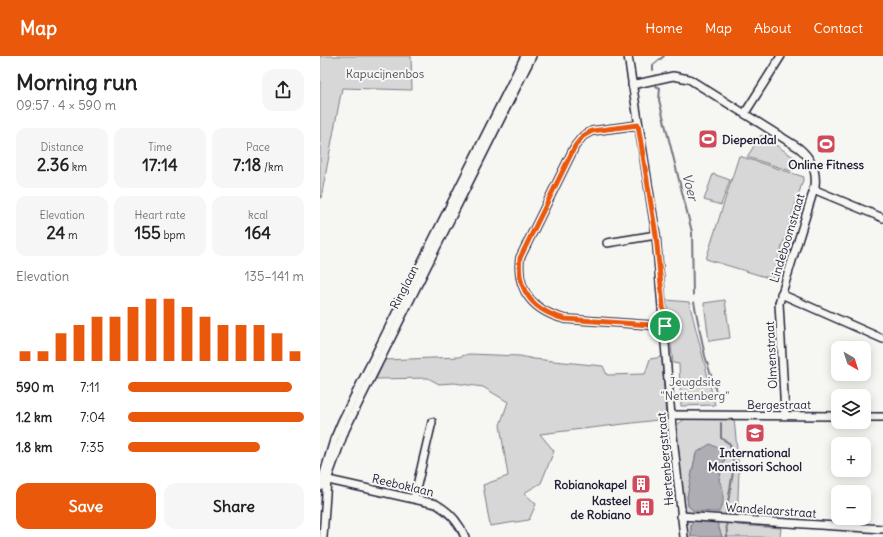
<!DOCTYPE html>
<html lang="en">
<head>
<meta charset="utf-8">
<style>
	body { margin:0; font-family:Delius,sans-serif; background:#f6f6f6; color:#222; height:100vh; display:flex; flex-direction:column; font-size:15px; white-space:nowrap }
	* { box-sizing:border-box; margin:0 }
	p { font-size:13px; color:#767676 }
	.icon { flex:none; width:22px; height:22px; fill:none; stroke:currentColor; stroke-width:2; stroke-linecap:round; stroke-linejoin:round }
	.map { position:relative; flex:1; overflow:hidden }
	.panel { display:flex; flex-direction:column; background:#fff; width:320px }
	.panel>* { flex:none }
	.needle { width:26px; rotate:141deg }
	.tools { position:absolute; left:511px; top:285px; display:grid; gap:8px }
	.tools a { display:grid; place-items:center; width:40px; height:40px; border-radius:8px; background:#fff; box-shadow:0 2px 10px #0003; font-size:20px }
	.pin { position:absolute; display:grid; place-items:center; width:34px; height:34px; color:#fff; margin:-17px; border:2px solid #fff; border-radius:50%; box-shadow:0 1px 4px #0007 }
	.round { display:grid; place-items:center; flex:none; width:42px; height:42px; border-radius:12px; background:#f6f6f6 }
	.overview { display:flex; align-items:center; justify-content:space-between; height:68px; padding:0 16px }
	h1 { font-size:22px; font-weight:800; line-height:30px }
	.stats { display:grid; grid-template-columns:repeat(3,1fr); gap:6px; height:68px; padding:4px 16px }
	.stats div { display:grid; align-content:center; border-radius:10px; background:#f6f6f6; text-align:center }
	.stats b { font-size:17px; font-weight:800 }
	.stats small { font-size:11px; font-weight:400 }
	.stats p { font-size:11px }
	.chart { height:112px; padding:8px 16px }
	.chart p { display:flex; justify-content:space-between }
	.chart svg { width:100%; height:72px; margin-top:4px; stroke:#ea580c; stroke-width:6 }
	.button { display:flex; gap:8px; margin-top:auto; padding:8px 16px }
	.button a { flex:1; height:46px; border-radius:12px; background:#ea580c; color:#fff; font-size:16px; font-weight:800; line-height:46px; text-align:center }
	.button a+a { background:#f6f6f6; color:#222 }
	ul { padding:0 16px; list-style:none; font-size:13px }
	li { display:grid; grid-template-columns:64px 48px 1fr; align-items:center; height:30px }
	li i { height:10px; border-radius:5px; background:#ea580c }
	header { display:flex; align-items:center; gap:24px; box-sizing:border-box; height:56px; padding:0 20px; background:#ea580c; color:#fff }
	header strong { font-size:19px }
	nav { display:flex; gap:22px; margin-inline-start:auto; font-size:14px }
	main { display:flex; flex:1; min-height:0 }
	.map>svg:first-child { display:block }
	.green { fill:#d7d7d7; stroke:#7c7c89; fill-rule:evenodd }
	.water { fill:#adadb3; stroke:#757583 }
	.lines { fill:none; stroke-linecap:round; stroke-linejoin:round }
	.stream { stroke:#757583; stroke-width:2 }
	.street-casing { stroke:#22223b; stroke-width:10 }
	.street { stroke:#f6f6f2; stroke-width:7 }
	.route-casing { stroke:#fff; stroke-width:8 }
	.route { stroke:#ea580c; stroke-width:5 }
	.labels { text-anchor:middle; dominant-baseline:central; stroke-width:4; stroke-linejoin:round; paint-order:stroke }
	.park-label { font-size:12px; fill:#4f4f62; stroke:#f6f6f2 }
	.poi-label { font-size:12px; font-weight:bold; fill:#22223b; stroke:#f6f6f2 }
	.street-label { font-size:12px; fill:#22223b; stroke:#f6f6f2 }
	.water-label { font-size:13px; font-style:italic; fill:#535365; stroke:#f6f6f2 }
</style>
</head>
<body>
<header>
<strong>Map</strong>
<nav><a>Home</a><a>Map</a><a>About</a><a>Contact</a></nav>
</header>
<main>
<section class="panel">
<div class="overview"><div><h1>Morning run</h1><p>09:57 · 4 × 590 m</p></div><a class="round"><svg class="icon" aria-label="share" viewBox="0 0 24 24"><path d="M12 15V3M7 8l5-5 5 5M5 13v7h14v-7"/></svg></a></div>
<div class="stats">
<div><p>Distance</p><b>2.36<small> km</small></b></div>
<div><p>Time</p><b>17:14</b></div>
<div><p>Pace</p><b>7:18<small> /km</small></b></div>
</div>
<div class="stats">
<div><p>Elevation</p><b>24<small> m</small></b></div>
<div><p>Heart rate</p><b>155<small> bpm</small></b></div>
<div><p>kcal</p><b>164</b></div>
</div>
<div class="chart"><p><span>Elevation</span>135–141 m</p>
<svg viewBox="0 0 160 44" preserveAspectRatio="none"><path d="M5 44V38M15 44V38M25 44V27M35 44V22M45 44V17M55 44V17M65 44V11M75 44V6M85 44V6M95 44V11M105 44V17M115 44V22M125 44V22M135 44V22M145 44V27M155 44V38"/></svg>
</div>
<ul>
<li><b>590 m</b>7:11<i style="width:93%"></i></li>
<li><b>1.2 km</b>7:04<i style="width:100%"></i></li>
<li><b>1.8 km</b>7:35<i style="width:75%"></i></li>
</ul>
<div class="button"><a>Save</a><a>Share</a></div>
</section>
<div class="map">
<svg width="563" height="481" viewBox="0 0 563 481">
	<rect width="100%" height="100%" fill="#f6f6f2"/>
	<filter id="ink" filterUnits="userSpaceOnUse"><feTurbulence type="fractalNoise" baseFrequency=".025" numOctaves="2"/><feDisplacementMap in="SourceGraphic" scale="8" xChannelSelector="R" yChannelSelector="G"/><feConvolveMatrix kernelMatrix="1 2 1 2 8 2 1 2 1" color-interpolation-filters="sRGB"/></filter>
	<g filter="url(#ink)">
		<g class="green">
			<path d="M0,0H91L92,34L22,32L1,142H0Z"/>
			<path d="M441,79L475,102L471,115L427,101Z"/>
			<path d="M419,100L484,121L452,223L386,203Z"/>
			<path d="M393,118L410,124L401,149L384,144Z"/>
			<path d="M346,244L369,246L395,349L361,350L359,308L353,307Z"/>
			<path d="M405,244L410,282L389,285L384,247Z"/>
			<path d="M149,298L200,300L214,303L283,310L287,319L325,318L330,303L342,301L346,363L220,378L234,395L221,427L204,437L216,448L209,464L170,470L163,429L188,420L180,369L188,346L163,331L134,327L119,328L108,322L56,323L64,304L138,301Z"/>
			<path d="M367,361L414,362L419,414L417,469L461,472L460,481H402L397,466L375,464L371,468V481H365L357,369ZM376,397L405,402L399,424L374,455L368,450L367,441Z"/>
		</g>
		<g class="water">
			<path d="M390,388L400,393L405,402L399,424L403,434V448L399,456L374,455L368,450L367,441L376,397Z"/>
			<path d="M375,464L397,466L402,481H371V468Z"/>
		</g>
		<g class="lines">
			<g class="stream">
				<path d="M333,14V9L344,0"/>
				<path d="M336,30L340,32L339,44L372,176L373,239"/>
				<path d="M374,246L385,300L398,342"/>
				<path d="M401,367V382L410,388L414,410L406,458L407,481"/>
			</g>
			<defs>
				<g id="street">
					<path d="M308,0L336,179L352,372L364,481"/>
					<path d="M312,29L353,20L369,23L479,92C491,102 497,114 495,130L459,247L465,358"/>
					<path d="M425,57L461,0"/>
					<path d="M318,69L272,75L263,80L255,90L200,202C196,235 214,255 245,263L345,270"/>
					<path d="M493,133L563,162"/>
					<path d="M287,187L336,179"/>
					<path d="M461,238L563,283"/>
					<path d="M352,359L518,360"/>
					<path d="M544,361H563"/>
					<path d="M4,423L116,448C130,456 139,466 145,481"/>
					<path d="M0,431L14,384L22,365L205,0"/>
					<path d="M94,442L112,366"/>
					<path d="M361,460L563,473"/>
					<path d="M3,481L7,424L25,374L212,0"/>
				</g>
			</defs>
			<use href="#street" class="street-casing"/>
			<use href="#street" class="street"/>
		</g>
	</g>
	<g class="lines" filter="url(#ink)">
		<defs>
			<path id="route" d="M318,69L336,179L345,270L245,263C214,255 196,235 200,202L255,90L263,80L272,75Z"/>
		</defs>
		<use href="#route" class="route-casing"/>
		<use href="#route" class="route"/>
	</g>
	<defs>
		<symbol id="stadium-square" viewBox="-11 -11 22 22"><rect x="-9" y="-9" width="18" height="18" rx="4" fill="#d1495b" stroke="#f6f6f2"/><path d="M0-5a6.5 5 0 1 0 0 10a6.5 5 0 1 0 0-10ZM-3.5-1.8h7v3.6h-7Z" fill="#fff"/></symbol>
		<symbol id="school-square" viewBox="-11 -11 22 22"><rect x="-9" y="-9" width="18" height="18" rx="4" fill="#d1495b" stroke="#f6f6f2"/><path d="M0-5L7-2L0 1L-7-2ZM-4 1L0 2.5L4 1V4Q0 6-4 4Z" fill="#fff"/></symbol>
		<symbol id="building-square" viewBox="-11 -11 22 22"><rect x="-9" y="-9" width="18" height="18" rx="4" fill="#d1495b" stroke="#f6f6f2"/><path d="M-4-6H4V6H1V3H-1V6H-4ZM-2.5-4.3h1.7v1.8h-1.7ZM.8-4.3h1.7v1.8H.8ZM-2.5-1h1.7V.8h-1.7ZM.8-1h1.7V.8H.8Z" fill="#fff"/></symbol>
	</defs>
	<g fill-rule="evenodd">
		<use href="#stadium-square" x="377" y="72" width="22" height="22"/>
		<use href="#stadium-square" x="495" y="77" width="22" height="22"/>
		<use href="#school-square" x="424" y="366" width="22" height="22"/>
		<use href="#building-square" x="310" y="417" width="22" height="22"/>
		<use href="#building-square" x="314" y="440" width="22" height="22"/>
	</g>
	<g class="labels">
		<g class="park-label">
			<text x="65" y="17">Kapucijnenbos</text>
			<text x="375" y="325">Jeugdsite<tspan x="375" dy="14">"Nettenberg"</tspan></text>
		</g>
		<g class="poi-label">
			<text x="402" y="83" text-anchor="start">Diependal</text>
			<text x="506" y="108">Online Fitness</text>
			<text x="435" y="396">International<tspan x="435" dy="14">Montissori School</tspan></text>
			<text x="307" y="428" text-anchor="end">Robianokapel</text>
			<text x="311" y="444" text-anchor="end">Kasteel<tspan x="311" dy="14">de Robiano</tspan></text>
		</g>
		<g class="street-label">
			<text transform="translate(467 182) rotate(-73)">Lindeboomstraat</text>
			<text transform="translate(84 231) rotate(-63)">Ringlaan</text>
			<text transform="translate(451 299) rotate(-93)">Olmenstraat</text>
			<text x="459" y="348">Bergestraat</text>
			<text transform="translate(345 403) rotate(-95)">Hertenbergstraat</text>
			<text transform="translate(83 429) rotate(13)">Reeboklaan</text>
			<text transform="translate(451 454) rotate(4)">Wandelaarstraat</text>
		</g>
		<g class="water-label">
			<text transform="translate(370 131) rotate(76)">Voer</text>
		</g>
	</g>
</svg>
<div class="tools">
<a><svg class="needle" viewBox="-14 -14 28 28"><path d="M0-13l5 13h-10z" fill="#e53935"/><path d="M0 13l5-13h-10z" fill="#767676"/></svg></a>
<a><svg class="icon" aria-label="layers" viewBox="0 0 24 24"><path d="M12 4l9 5-9 5-9-5zM3 14l9 5 9-5"/></svg></a>
<a>+</a>
<a>−</a>
</div>
<div class="pin" style="left:345px;top:270px;background:#1e9e55"><svg class="icon" aria-label="arrive" viewBox="0 0 24 24"><path d="M6 21V4h12l-3 4 3 4H6"/></svg></div>
</div>
</main>
</body>
</html>
